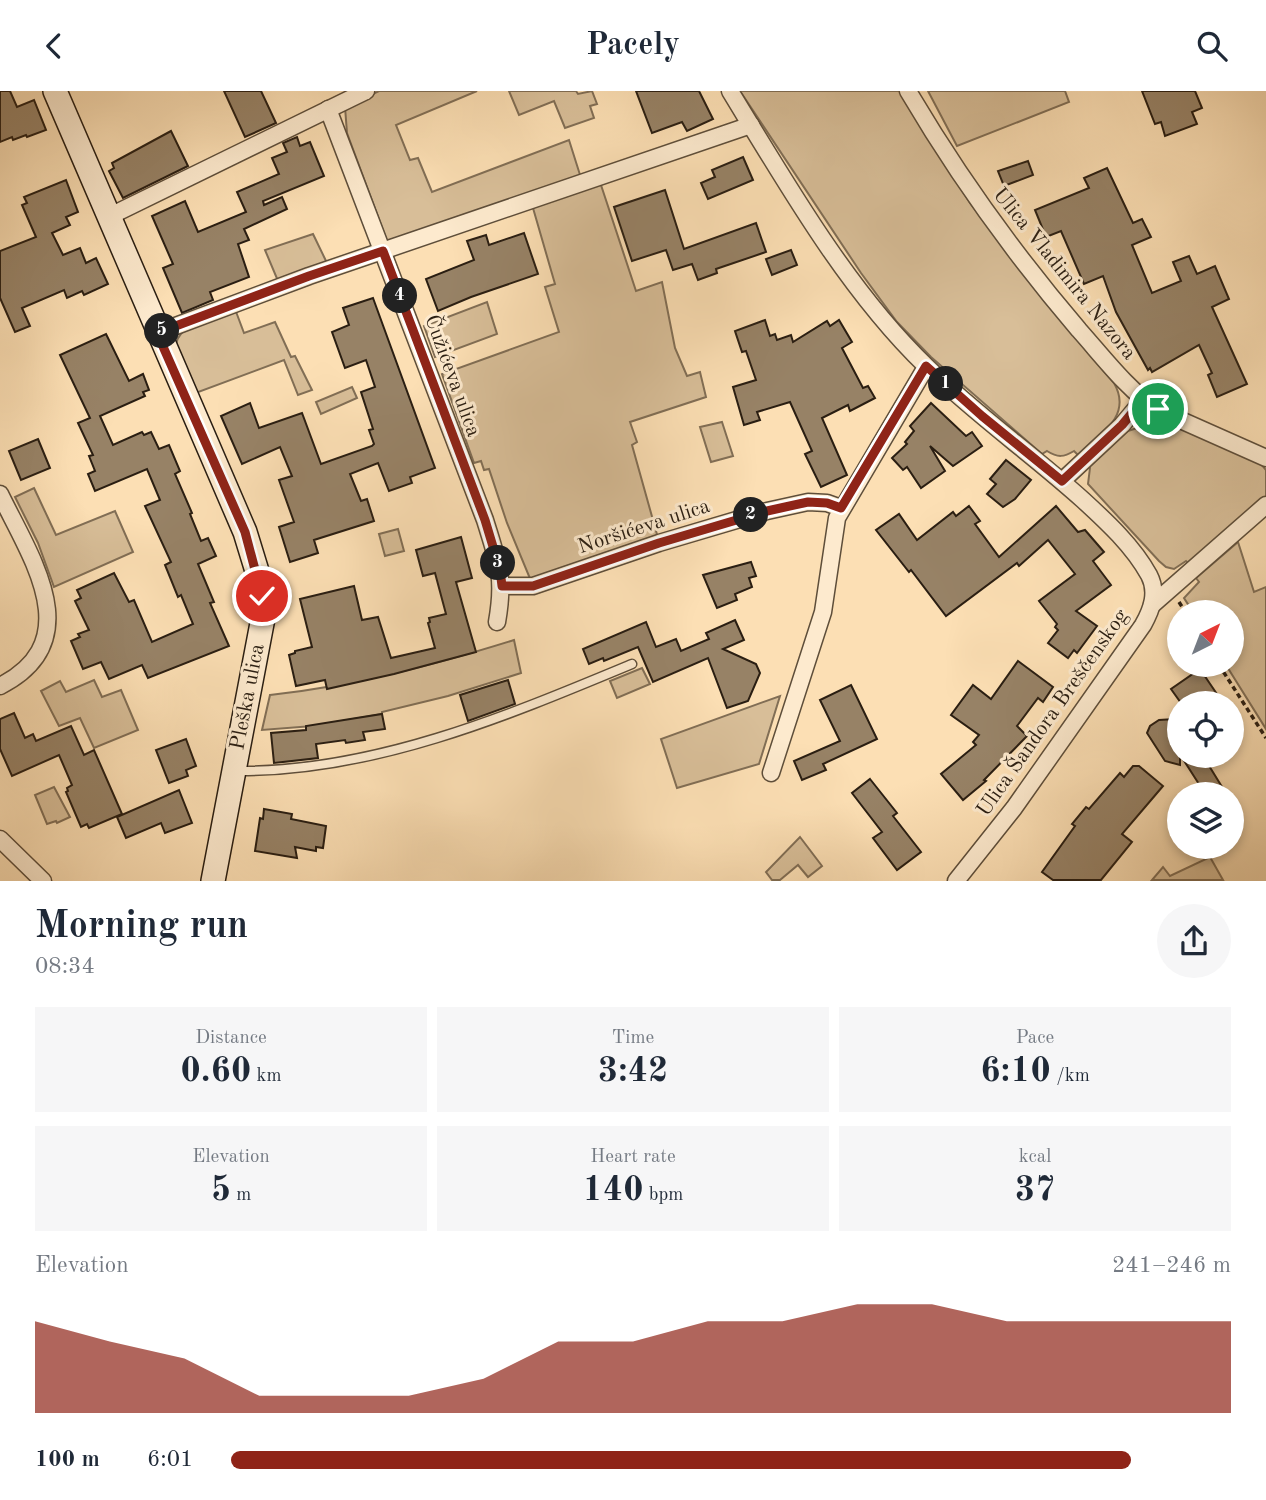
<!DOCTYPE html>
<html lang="en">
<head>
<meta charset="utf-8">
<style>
	body { margin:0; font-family:"Old Standard TT",serif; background:#f6f6f7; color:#1f2937; height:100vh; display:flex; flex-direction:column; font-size:26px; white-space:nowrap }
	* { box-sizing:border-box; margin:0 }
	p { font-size:23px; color:#747a83 }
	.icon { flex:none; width:38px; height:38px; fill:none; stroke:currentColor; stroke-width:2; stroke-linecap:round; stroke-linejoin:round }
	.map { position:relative; height:790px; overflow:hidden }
	.panel { display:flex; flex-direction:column; background:#fff; flex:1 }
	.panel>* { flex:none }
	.needle { width:46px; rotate:42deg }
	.fabs { position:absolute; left:1167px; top:509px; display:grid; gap:14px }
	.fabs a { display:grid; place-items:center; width:77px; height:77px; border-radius:50%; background:#fff; box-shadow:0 4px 10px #0003; font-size:35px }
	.pin { position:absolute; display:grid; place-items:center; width:60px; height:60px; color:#fff; margin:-30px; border:4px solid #fff; border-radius:50%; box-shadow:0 2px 7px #0007 }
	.km { position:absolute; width:35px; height:35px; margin:-18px; border-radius:50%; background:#222; color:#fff; font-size:19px; line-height:35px; text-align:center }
	.round { display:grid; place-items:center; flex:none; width:74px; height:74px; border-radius:37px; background:#f6f6f7 }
	.head { display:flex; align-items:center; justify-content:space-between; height:119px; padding:0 35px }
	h1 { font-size:38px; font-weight:700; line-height:52px }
	.stats { display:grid; grid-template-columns:repeat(3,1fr); gap:10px; height:119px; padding:7px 35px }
	.stats div { display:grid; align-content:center; border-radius:0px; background:#f6f6f7; text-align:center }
	.stats b { font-size:35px; font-weight:700 }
	.stats small { font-size:19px; font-weight:400 }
	.stats p { font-size:19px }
	.chart { height:196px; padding:14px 35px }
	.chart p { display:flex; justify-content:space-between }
	.chart svg { width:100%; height:126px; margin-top:7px; fill:#8f2418; opacity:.7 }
	ul { padding:0 35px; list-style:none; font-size:23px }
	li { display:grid; grid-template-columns:112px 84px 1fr; align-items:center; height:52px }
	li i { height:18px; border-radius:9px; background:#8f2418 }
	header { display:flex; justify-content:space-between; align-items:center; height:91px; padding:0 35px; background:#fff; font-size:32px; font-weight:700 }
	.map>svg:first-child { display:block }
	.green { fill:#d8be98; stroke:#816e55; stroke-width:2 }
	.building { fill:#978266; stroke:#2a1e12; stroke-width:2 }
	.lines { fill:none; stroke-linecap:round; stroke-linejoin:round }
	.lane-casing { stroke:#5e4e3a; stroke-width:11 }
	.street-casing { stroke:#5e4e3a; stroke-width:19 }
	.secondary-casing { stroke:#2a1e12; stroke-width:26 }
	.path { stroke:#2a1e12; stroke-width:3.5; stroke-dasharray:5 3.5; stroke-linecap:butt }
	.lane { stroke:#fdeace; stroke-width:8 }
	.street { stroke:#fdeace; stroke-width:16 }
	.secondary { stroke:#fdeace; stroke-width:23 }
	.route-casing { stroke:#fff; stroke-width:14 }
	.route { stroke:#8f2418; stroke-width:9 }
	.labels { text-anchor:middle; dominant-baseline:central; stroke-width:6; stroke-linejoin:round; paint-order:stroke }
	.street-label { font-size:21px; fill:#2a1e12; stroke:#fdeace }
</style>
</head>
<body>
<header><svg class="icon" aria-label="back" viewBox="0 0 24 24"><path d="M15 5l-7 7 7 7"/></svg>Pacely<svg class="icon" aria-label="search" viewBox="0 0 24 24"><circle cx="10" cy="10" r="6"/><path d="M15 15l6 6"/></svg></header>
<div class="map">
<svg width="1266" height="790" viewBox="0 0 1266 790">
	<rect width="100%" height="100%" fill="#fcdfb4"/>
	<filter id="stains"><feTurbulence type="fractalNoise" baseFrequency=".00286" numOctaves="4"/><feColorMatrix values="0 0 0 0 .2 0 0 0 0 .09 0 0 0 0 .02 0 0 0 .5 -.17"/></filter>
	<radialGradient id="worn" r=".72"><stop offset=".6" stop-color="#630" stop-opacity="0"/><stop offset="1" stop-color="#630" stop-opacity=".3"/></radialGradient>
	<g class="green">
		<path d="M379,0H477L396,34L410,69L418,67L432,101L569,49L581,87L387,150L347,42L345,16Z"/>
		<path d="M509,0H576L578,3L592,0L597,13L590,15L594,27L565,37L554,10L519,24Z"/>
		<path d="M740,0H900L970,112L1069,239L1114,292C1133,325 1100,344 1078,364L1074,360C1064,366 1058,367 1047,360L1042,363L931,266L897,231L861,182Z"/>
		<path d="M928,0H1065L1069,11L957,55Z"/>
		<path d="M600,91L636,200L662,191L675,257L687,285L700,281L706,306L630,331L637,351L632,354L658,447L531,490L507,432L489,378L484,379L481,370L474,372L442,283L559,241L545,196L555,193L533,117L554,105Z"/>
		<path d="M313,143L327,172L278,190L265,159Z"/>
		<path d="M487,211L497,243L435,266L424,235Z"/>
		<path d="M235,218L244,242L275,231L291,266L295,265L312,299L298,304L284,269L193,303L176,253C180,231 216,226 235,218Z"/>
		<path d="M352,296L357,307L321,323L316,311Z"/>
		<path d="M722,331L733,365L711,371L700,336Z"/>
		<path d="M1149,333L1175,334L1261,373L1266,379V405L1189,473L1186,470L1174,478L1166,476L1159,470L1088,393L1090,377L1086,374L1125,341Z"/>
		<path d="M34,397L56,444L115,420L133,461L54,496L38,452L15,406Z"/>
		<path d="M398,438L404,460L385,465L379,443Z"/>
		<path d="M1238,451L1254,501L1266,496V638L1226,574H1232V522L1193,521L1184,507L1199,491L1196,487Z"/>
		<path d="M514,549L521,582L448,605L382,621V623L313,635L262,639L270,604C354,595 434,574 514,549Z"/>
		<path d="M642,577L650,593L617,607L610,590Z"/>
		<path d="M94,589L102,606L121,599L138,639L94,657L80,627L59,635L41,600L60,590L66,601Z"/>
		<path d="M780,605L759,673L677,697L661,648Z"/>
		<path d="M54,696L70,726L57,732L56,730L47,733L35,704Z"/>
		<path d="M800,746L822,775L808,786L798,774L780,789H772L766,781Z"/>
		<path d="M1210,766L1223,789H1152L1163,776L1170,785Z"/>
	</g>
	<g class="building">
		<path d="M0,0H10L17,16L34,9L46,39L27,46L26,44L13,49L12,46L0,51Z"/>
		<path d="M224,0H261L276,32L245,46Z"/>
		<path d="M636,0H699L713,28L687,40L682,31L652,42Z"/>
		<path d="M1142,0H1195L1202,17L1192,21L1197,33L1165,45L1161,31L1155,33Z"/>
		<path d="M171,40L188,75L123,107L109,80L114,77L112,72Z"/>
		<path d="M297,46L300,55L310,51L324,85L263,110L264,114L282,106L287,118L244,138L249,149L238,153L249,186L210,201L213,209L182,222L163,177L173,173L152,125L185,110L198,141L246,121L237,101L279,83L272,67L287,61L283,52Z"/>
		<path d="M743,66L753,89L708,108L701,92L715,86L712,79Z"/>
		<path d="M1028,70L1033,84L1004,95L998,80Z"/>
		<path d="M1107,77L1133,132L1142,128L1151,146L1132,154L1152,202L1181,190L1173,171L1189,165L1197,183L1215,175L1229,208L1212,216L1247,293L1217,306L1208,284L1212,282L1199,254L1152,281L1150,277L1148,279L1116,221L1103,185L1084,193L1061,140L1046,146L1035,119L1089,97L1084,87Z"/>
		<path d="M66,89L78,121L66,126L70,134L52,142L63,164L80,157L86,172L96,167L108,193L84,204L82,200L67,207L64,199L22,217L30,235L15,241L0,207V160L36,146L22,114L27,112L24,106Z"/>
		<path d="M665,99L684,158L756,132L766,161L716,178L717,182L698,189L692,173L673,179L666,159L632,170L614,116Z"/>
		<path d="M524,142L538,183L471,206L438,220L426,188L474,169L467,150L486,144L489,154Z"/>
		<path d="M791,159L797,174L772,184L766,168Z"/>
		<path d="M373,207L435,377L410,386L412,392L389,400L378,372L350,383L361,410L367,408L374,430L314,449L318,462L290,471L279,436L294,431L279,389L292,385L280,356L242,373L221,325L250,312L259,337L302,322L321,373L372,355L374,353L369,339L373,338L361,301L375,296L366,269L345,277L332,241L349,234L343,217Z"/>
		<path d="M765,229L770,245L775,243L777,249L791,244L793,251L827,230L830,235L839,229L852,251L842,257L863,297L868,295L875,307L850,320L848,314L822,327L847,384L821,396L805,363L812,360L790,311L757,321L760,329L744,334L733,296L756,289L746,260L742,261L735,240Z"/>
		<path d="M106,243L129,290L143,283L149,299L143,301L145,305L100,325L113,354L142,341L144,344L151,341L159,358L169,354L180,380L175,383L192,422L190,423L201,450L208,447L216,465L198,473L214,511L210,512L229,555L148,587L142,574L109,588L101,571L83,578L71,550L80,546L78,543L89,539L75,510L81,507L77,499L114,482L129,511L134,509L152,551L193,533L181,504L178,506L165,474L171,471L145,415L160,409L147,378L95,400L88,383L95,380L89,365L93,364L78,332L90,327L60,264Z"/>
		<path d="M931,312L966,345L972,341L982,355L953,375L930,355L945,380L921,397L907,376L903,379L892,367L907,353L905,351L914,340L910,335Z"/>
		<path d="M38,348L50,377L21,389L9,360Z"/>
		<path d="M1006,369L1031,389L1015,408L1003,416L987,403L996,393L990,388Z"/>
		<path d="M969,415L980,430L975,433L999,466L1056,415L1078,441L1085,439L1104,461L1093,470L1111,494L1076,520L1097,535L1077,562L1074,559L1068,567L1048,552L1058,539L1055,536L1057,533L1039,510L1075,483L1048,449L1019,475L1017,472L946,525L911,479L909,481L876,439L899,423L917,449L953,421L956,425Z"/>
		<path d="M461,446L472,487L456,491L476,561L394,583L327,598L325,589L296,595L289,564L295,562V560L312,556L300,508L354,495L362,529L378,526L391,567L435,557L428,532L430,531L429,527L446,523L435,482L423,485L416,459Z"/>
		<path d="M751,471L756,485L749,487L752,496L735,503L737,509L717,517L703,484Z"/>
		<path d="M735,529L744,549L723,558L756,573L760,582L748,610L727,617L708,567L653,591L638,556L604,570L603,567L589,573L583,558L646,531L656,556L676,548L681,560L709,548L706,542Z"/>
		<path d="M1018,570L1053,596L1043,611L1038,607L1017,635L1027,645L984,689L986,690L963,709L941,683L976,654L973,651L979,644L951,624L973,594L991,608Z"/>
		<path d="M1200,578L1223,612H1181L1171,598Z"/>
		<path d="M508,589L515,613L468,630L460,604Z"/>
		<path d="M851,594L877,648L823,673L826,679L802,689L794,670L840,650L820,609Z"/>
		<path d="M14,622L25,647L33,643L36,650L71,635L84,664L94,659L122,723L89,737L87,733L81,736L66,701L68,700L67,697L72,694L59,664L12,685L0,658V628Z"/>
		<path d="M382,623L385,638L363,641L365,649L346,652L345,649L316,653L318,667L274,672L271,642L306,639V635Z"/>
		<path d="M1175,628L1180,636V674L1165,670L1147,642L1150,635L1159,629Z"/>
		<path d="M186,648L196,675L186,679L188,685L169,692L156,659Z"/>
		<path d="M1181,665H1203L1227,704H1206Z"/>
		<path d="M1133,675H1139L1163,695L1122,743L1132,751L1101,789H1053L1042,781L1075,735L1072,733L1086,716L1089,718L1120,682L1124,686Z"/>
		<path d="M870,688L897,722L893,725L921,761L897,779L873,747L882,741L852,702Z"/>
		<path d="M179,699L192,732L165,742L161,732L126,747L117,726Z"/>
		<path d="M264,718L292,723L291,728L326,735L323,757L316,756V760L295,756L297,767L255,760L260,727L263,728Z"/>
	</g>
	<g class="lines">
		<defs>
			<path id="lane" d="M237,680C374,681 507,625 632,573"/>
			<g id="street">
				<path d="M730,0C786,92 848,200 926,275C975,323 1032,363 1083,409C1107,431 1133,455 1149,484C1158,501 1152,518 1143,534L1014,717L956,790"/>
				<path d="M908,0C958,85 1015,164 1079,239C1104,267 1127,298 1158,319L1266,367"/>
				<path d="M328,18L485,429C498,471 505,486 497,531"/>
				<path d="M108,126L366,0"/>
				<path d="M157,242L309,185L751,34"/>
				<path d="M1062,390L1122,334L1143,309"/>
				<path d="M0,403C31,467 89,550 0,595"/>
				<path d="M502,495H533L659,452L767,420L808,411L827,412L841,417"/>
				<path d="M1152,514L1266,414"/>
				<path d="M771,682L823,521L837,427L926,276"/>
				<path d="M0,748L43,790"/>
			</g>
			<path id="secondary" d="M55,0L245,441L260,490L263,527L213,790"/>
		</defs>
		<use href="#lane" class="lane-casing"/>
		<use href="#street" class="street-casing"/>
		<use href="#secondary" class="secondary-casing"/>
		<g class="path">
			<path d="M1179,511L1186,522"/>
			<path d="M1219,574L1266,647"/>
		</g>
		<use href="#lane" class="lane"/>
		<use href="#street" class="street"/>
		<use href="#secondary" class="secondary"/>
	</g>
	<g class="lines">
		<defs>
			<path id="route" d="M262,505L245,441L157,242L309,185L383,160L485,429L500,479L502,495H533L659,452L767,420L808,411L827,412L841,417L926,275L982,325L1062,390L1122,334L1143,309L1158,318"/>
		</defs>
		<use href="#route" class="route-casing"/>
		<use href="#route" class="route"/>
	</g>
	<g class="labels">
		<g class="street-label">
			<text transform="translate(1064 183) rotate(51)">Ulica Vladimira Nazora</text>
			<text transform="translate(452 285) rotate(70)">Čužićeva ulica</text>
			<text transform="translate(644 436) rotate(-18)">Noršićeva ulica</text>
			<text transform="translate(248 606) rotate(-79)">Pleška ulica</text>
			<text transform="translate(1053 622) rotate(-55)">Ulica Šandora Breščenskog</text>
		</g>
	</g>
	<rect width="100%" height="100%" filter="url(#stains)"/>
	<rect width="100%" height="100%" fill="url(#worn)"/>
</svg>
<div class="fabs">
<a><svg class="needle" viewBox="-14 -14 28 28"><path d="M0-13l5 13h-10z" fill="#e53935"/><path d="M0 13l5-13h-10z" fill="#747a83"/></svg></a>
<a><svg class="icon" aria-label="locate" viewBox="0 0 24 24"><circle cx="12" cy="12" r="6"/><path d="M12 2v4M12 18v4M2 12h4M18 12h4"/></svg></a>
<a><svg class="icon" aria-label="layers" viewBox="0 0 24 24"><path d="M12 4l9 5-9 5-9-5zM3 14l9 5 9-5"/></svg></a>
</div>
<div class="pin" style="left:1158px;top:318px;background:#1e9e55"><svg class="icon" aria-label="arrive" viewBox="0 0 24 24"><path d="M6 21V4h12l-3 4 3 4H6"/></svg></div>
<div class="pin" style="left:262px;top:505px;background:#d93025"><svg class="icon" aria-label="check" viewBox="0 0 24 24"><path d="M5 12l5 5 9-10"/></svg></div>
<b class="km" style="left:946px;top:293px">1</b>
<b class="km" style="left:751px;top:424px">2</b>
<b class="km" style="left:498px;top:472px">3</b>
<b class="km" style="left:400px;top:205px">4</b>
<b class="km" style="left:162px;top:240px">5</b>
</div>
<section class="panel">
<div class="head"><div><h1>Morning run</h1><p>08:34</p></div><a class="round"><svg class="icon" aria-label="share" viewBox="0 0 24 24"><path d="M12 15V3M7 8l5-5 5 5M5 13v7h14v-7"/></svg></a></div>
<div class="stats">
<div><p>Distance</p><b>0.60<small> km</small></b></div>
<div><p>Time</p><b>3:42</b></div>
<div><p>Pace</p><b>6:10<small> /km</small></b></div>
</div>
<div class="stats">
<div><p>Elevation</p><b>5<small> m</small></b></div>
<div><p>Heart rate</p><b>140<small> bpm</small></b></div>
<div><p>kcal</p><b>37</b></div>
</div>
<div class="chart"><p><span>Elevation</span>241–246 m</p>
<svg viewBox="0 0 160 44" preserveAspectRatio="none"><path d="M0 44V12L10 19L20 25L30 38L40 38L50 38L60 32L70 19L80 19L90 12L100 12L110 6L120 6L130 12L140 12L150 12L160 12V44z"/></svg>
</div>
<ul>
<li><b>100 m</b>6:01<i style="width:90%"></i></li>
</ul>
</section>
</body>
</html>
